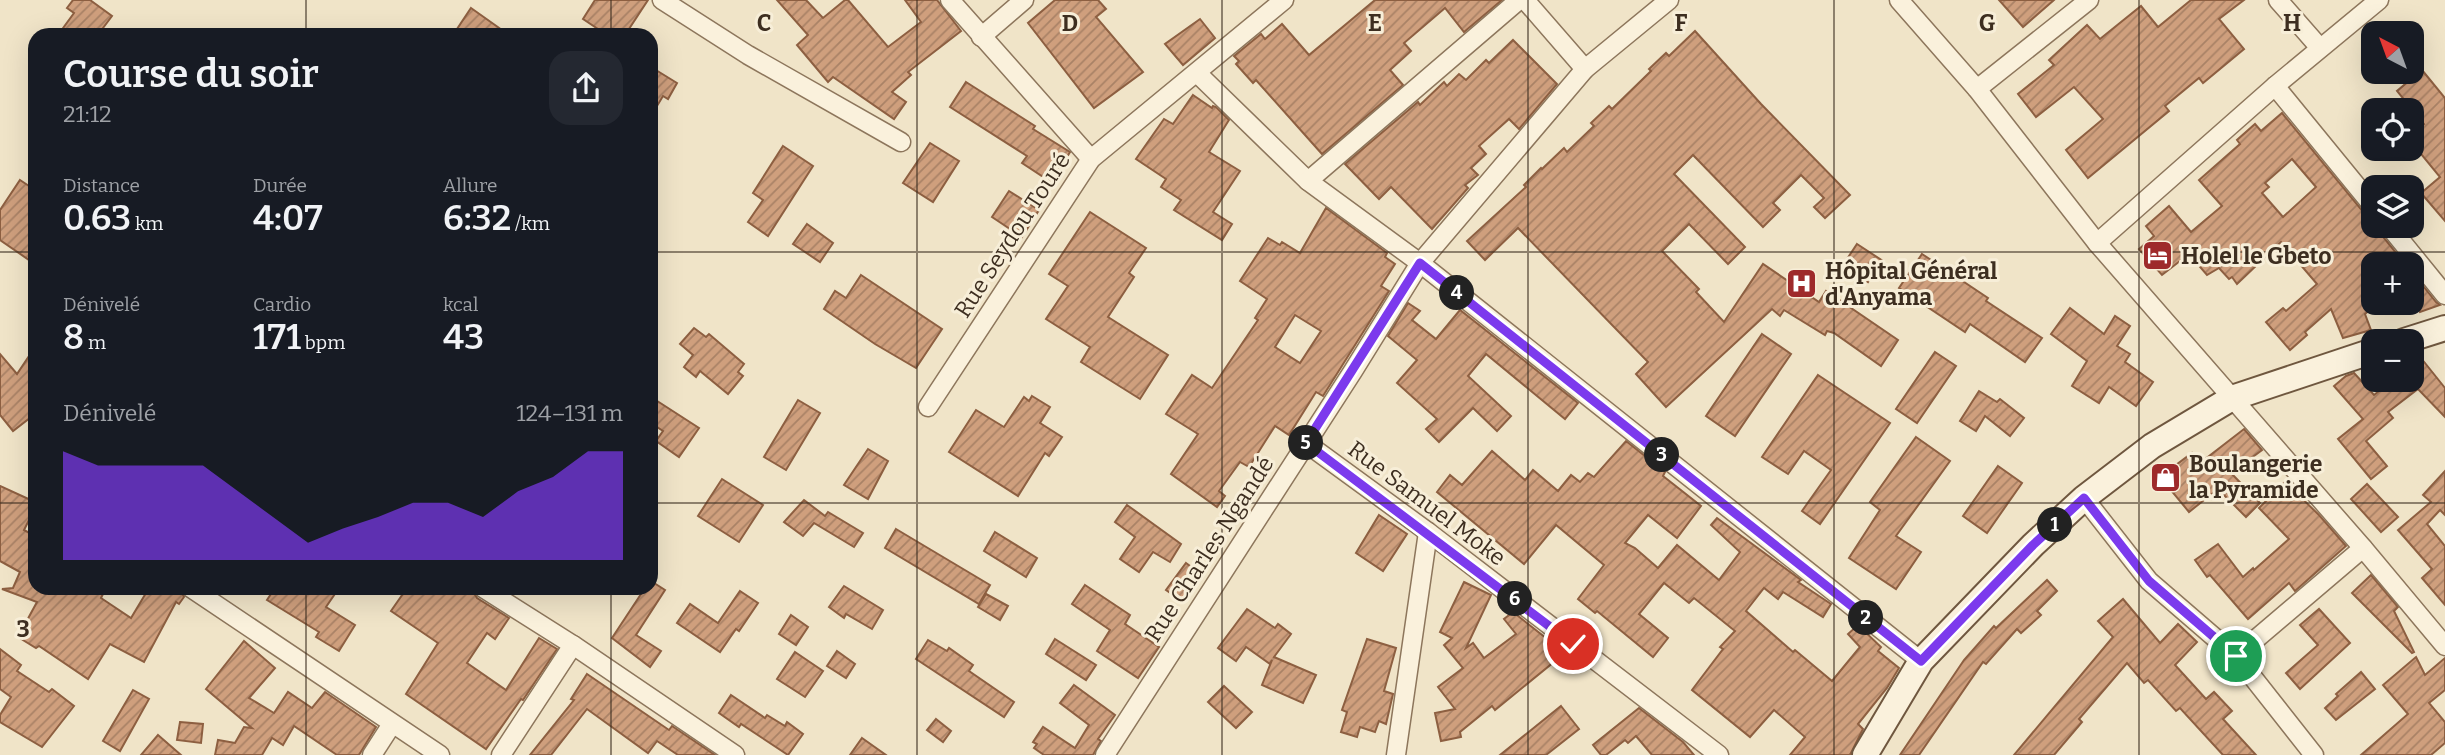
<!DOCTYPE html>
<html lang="fr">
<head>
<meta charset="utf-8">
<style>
	body { margin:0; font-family:Bitter,serif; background:#242831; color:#f1f3f6; height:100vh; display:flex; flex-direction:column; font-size:26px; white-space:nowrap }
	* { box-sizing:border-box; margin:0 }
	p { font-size:23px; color:#9ea1a6 }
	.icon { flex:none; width:38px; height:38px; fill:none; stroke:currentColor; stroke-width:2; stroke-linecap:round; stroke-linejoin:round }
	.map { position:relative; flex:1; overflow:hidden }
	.sheet { position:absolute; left:28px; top:28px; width:630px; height:567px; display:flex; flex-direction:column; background:#171b24; border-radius:21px; box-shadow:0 7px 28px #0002 }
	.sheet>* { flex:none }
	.needle { width:46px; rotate:319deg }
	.controls { position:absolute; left:2361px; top:21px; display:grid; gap:14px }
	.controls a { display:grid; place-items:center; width:63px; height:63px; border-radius:14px; background:#171b24; box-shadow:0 7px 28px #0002; font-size:35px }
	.pin { position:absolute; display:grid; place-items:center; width:60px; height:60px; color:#fff; margin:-30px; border:4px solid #fff; border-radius:50%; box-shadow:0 2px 7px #0007 }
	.km { position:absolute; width:35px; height:35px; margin:-18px; border-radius:50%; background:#222; color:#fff; font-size:19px; line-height:35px; text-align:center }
	.round { display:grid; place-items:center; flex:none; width:74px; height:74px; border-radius:21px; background:#242831 }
	.head { display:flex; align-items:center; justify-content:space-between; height:119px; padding:0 35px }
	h1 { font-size:38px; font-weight:600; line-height:52px }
	.metrics { display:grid; grid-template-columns:repeat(3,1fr); gap:10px; height:119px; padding:7px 35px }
	.metrics div { display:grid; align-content:center }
	.metrics b { font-size:35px; font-weight:600 }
	.metrics small { font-size:19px; font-weight:400 }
	.metrics p { font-size:19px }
	.chart { height:196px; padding:14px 35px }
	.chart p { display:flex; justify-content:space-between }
	.chart svg { width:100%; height:126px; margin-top:7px; fill:#7c3aed; opacity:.7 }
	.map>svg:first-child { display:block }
	.building { fill:url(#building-hatch); stroke:#8d5f41; stroke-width:2; fill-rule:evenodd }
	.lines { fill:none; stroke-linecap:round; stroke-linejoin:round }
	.street-casing { stroke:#8d765c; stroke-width:21 }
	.secondary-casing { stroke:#6f573f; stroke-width:28 }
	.street { stroke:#faf1dc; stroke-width:18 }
	.secondary { stroke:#faf1dc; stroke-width:24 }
	.route-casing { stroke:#fff; stroke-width:14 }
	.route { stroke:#7c3aed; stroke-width:9 }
	.grid { fill:none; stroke:#3d2e20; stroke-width:2; stroke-opacity:0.55 }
	.labels { text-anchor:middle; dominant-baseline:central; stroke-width:6; stroke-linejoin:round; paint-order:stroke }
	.street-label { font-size:23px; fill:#3d2e20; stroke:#f7eed8 }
	.poi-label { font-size:23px; font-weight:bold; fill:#3d2e20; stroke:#f7eed8; text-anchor:start }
	.grid-label { font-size:23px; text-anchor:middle; font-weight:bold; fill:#3d2e20; stroke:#f7eed8; stroke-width:6; stroke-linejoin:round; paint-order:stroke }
</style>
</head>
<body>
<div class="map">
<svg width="2445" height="755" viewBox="0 0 2445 755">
	<defs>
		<pattern id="building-hatch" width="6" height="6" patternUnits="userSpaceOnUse" patternTransform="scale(1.75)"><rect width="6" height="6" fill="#cf9f7d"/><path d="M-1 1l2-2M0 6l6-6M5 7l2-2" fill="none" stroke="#a98266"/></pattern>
	</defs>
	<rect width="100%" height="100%" fill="#f0e4c8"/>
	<g class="building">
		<path d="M73,0H90L112,16L100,32L95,29L90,35H58L74,13L67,8Z"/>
		<path d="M595,0H648L625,35H607L583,19Z"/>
		<path d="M777,0H806L823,18L845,0H848L888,47L921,22L905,0H937L961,31L908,72L911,75L892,92L906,102L894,119L833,77L828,82L797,45L808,35Z"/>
		<path d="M1055,0H1098L1106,9L1096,17L1143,72L1094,108L1028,23Z"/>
		<path d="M1375,0H1502L1464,32L1445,8L1404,43L1411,51L1390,70L1403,85L1322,154L1256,80L1253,83L1236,64L1239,61L1234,56L1261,34L1265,39L1282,24L1309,55Z"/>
		<path d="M1999,0H2054L2023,27Z"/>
		<path d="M2191,0H2244L2219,19L2244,49L2203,83L2199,78L2165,106L2169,111L2088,178L2066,150L2103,119L2074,87L2036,117L2018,94L2054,65L2049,60L2087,25L2100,39L2141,6L2158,27Z"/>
		<path d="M471,8L509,35H453Z"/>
		<path d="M1200,19L1215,38L1183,65L1165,44Z"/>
		<path d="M1695,31L1761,104L1850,195L1825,218L1814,207L1824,198L1801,175L1773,203L1780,210L1763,227L1693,155L1674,174L1745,247L1728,264L1689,224L1662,251L1699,289L1696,292L1724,322L1763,264L1819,302L1826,291L1898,340L1881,366L1834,333L1827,331L1825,335L1784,310L1780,316L1772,309L1666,407L1636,374L1648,362L1518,228L1485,260L1467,241L1526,187L1524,185L1541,168L1542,169L1564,148L1567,152L1594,126L1591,123L1609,106L1612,109L1651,71L1649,69L1666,53L1669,56Z"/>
		<path d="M1513,40L1557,84L1519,129L1509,119L1479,146L1486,154L1471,168L1478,175L1465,185L1468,188L1432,229L1391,187L1379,199L1345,164L1418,102L1420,105L1444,82L1447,86L1459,74L1466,80L1486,60L1489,63Z"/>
		<path d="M651,67L677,83L668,99L663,96L651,116Z"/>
		<path d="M2422,70L2445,98V221L2421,193L2440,177L2412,143V134L2424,124L2397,91Z"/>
		<path d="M966,82L1035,126L1033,129L1070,152L1051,182L1022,163L1027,156L950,107Z"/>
		<path d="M1193,95L1212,108L1213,106L1216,107L1229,120L1209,152L1240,171L1213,212L1232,224L1222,240L1174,210L1181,200L1161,187L1166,179L1136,159L1164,119L1173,124Z"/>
		<path d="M2282,113L2364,213L2373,217V226H2378L2380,233L2405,264H2373V307L2365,314L2371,330L2343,338L2331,309L2305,332L2307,335L2290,350L2266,322L2283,308L2286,311L2317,284L2281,242L2237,284L2232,277L2229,279L2219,268L2207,275L2189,254L2162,275L2139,249L2154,236L2146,226L2169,206L2191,232L2222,206L2199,180L2240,144L2237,140L2255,124L2261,131ZM2292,159L2316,187L2283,217L2262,193L2269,187L2265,183Z"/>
		<path d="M930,143L959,161L933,202L903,183Z"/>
		<path d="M783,146L813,166L768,236L748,222L763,200L753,193Z"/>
		<path d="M20,180L35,190V251L29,260L0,240V210Z"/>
		<path d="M1009,191L1039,210L1022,237L992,217Z"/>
		<path d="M1326,208L1387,253L1385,257L1395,264L1381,286L1389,291L1323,396L1316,392L1289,435L1275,426L1249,467L1240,462L1219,491L1225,496L1217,507L1171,474L1198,434L1166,414L1192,375L1212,388L1258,320L1255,318L1267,299L1240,281L1268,238L1280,245L1282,242L1300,253ZM1295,315L1321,331L1300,363L1275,347Z"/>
		<path d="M1090,212L1146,248L1129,273L1134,277L1108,317L1168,355L1140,399L1081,362L1090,347L1046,319L1068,286L1049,274Z"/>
		<path d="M807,224L833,243L820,262L793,244Z"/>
		<path d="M1857,244L1883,261L1868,282L1843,265Z"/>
		<path d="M1922,254L1988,298L1986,301L2042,338L2025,362L1970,324L1965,332L1899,288Z"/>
		<path d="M2412,272L2436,302L2440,305L2420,312L2412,288Z"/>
		<path d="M861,275L942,329L916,368L875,344L824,309L835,291L846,298Z"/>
		<path d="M1408,303L1420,311L1412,320L1436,339L1460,310L1578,403L1565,419L1486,354L1468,376L1511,416L1497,431L1473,408L1439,442L1426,429L1437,419L1397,383L1417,360L1388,336Z"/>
		<path d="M2070,308L2104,334L2115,316L2130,326L2117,346L2130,354L2125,362L2153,382L2136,406L2109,387L2099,403L2072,386L2087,361L2051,334Z"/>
		<path d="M694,328L706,337L709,334L744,364L738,372L743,376L728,394L700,371L696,377L684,367L693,355L680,344Z"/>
		<path d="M1762,334L1791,354L1735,436L1706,416Z"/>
		<path d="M35,347V414L13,431L0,415V354L17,374Z"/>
		<path d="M1935,352L1956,366L1917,423L1896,409Z"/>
		<path d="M2421,358L2445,388V417L2418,389L2388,412L2393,418L2366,441L2387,466L2371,479L2338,439L2363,419L2334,386L2346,376L2354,373L2374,395L2393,380H2412V366Z"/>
		<path d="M1818,375L1890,423L1820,524L1802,511L1831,470L1804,451L1788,474L1762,457Z"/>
		<path d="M1979,391L1997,402L2000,399L2024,418L2010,436L1985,416L1976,431L1960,421Z"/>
		<path d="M1032,396L1050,407L1040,423L1062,437L1049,456L1045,453L1018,496L949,452L976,410L1004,427L1024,397L1029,401Z"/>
		<path d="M651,397L699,428L679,457L656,441L663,431L651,423Z"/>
		<path d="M798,400L820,413L786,470L764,457Z"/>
		<path d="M2244,429L2262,450L2231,473L2260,503L2246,517L2218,489L2189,512L2160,477L2192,453L2200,463Z"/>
		<path d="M1916,437L1950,461L1896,536L1921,552L1896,589L1849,558L1880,510L1870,502Z"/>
		<path d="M1626,441L1665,472L1663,476L1701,506L1677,538L1648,515L1625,543L1635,548L1658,568L1677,545L1719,580L1740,552L1711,525L1717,518L1801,580L1798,582L1831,604L1823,617L1783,592L1778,599L1764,588L1746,611L1793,652L1795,650L1832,681L1860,647L1848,634L1858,625L1881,647L1878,651L1899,668L1887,688L1858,724L1863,729L1850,755H1790L1805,737L1774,710L1750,737L1692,690L1723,649L1720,647L1735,631L1694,598L1689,603L1664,583L1639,614L1668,638L1653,657L1597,611L1595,613L1578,599L1604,565L1556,525L1524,564L1437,492L1450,475L1462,485L1492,451L1525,480L1533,470L1558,491L1571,475L1580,482L1588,473L1594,477Z"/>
		<path d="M868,449L888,461L868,499L844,485Z"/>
		<path d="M1998,466L2022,483L1987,533L1963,516Z"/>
		<path d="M2445,471V515L2440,510L2427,524L2445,546V605L2422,578L2432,569L2398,530L2431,502L2423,495Z"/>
		<path d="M722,479L763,505L739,542L698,516Z"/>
		<path d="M2285,482L2319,515L2346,546L2295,591L2289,583L2248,619L2210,575L2207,577L2195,560L2218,544L2243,577L2253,568L2254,570L2289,539L2259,508Z"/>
		<path d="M2367,484L2398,517L2381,532L2351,499Z"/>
		<path d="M0,486L35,502V508L24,530L35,536V588H106L101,598L131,618L149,588H180L184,597L179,604L176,602L144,662L110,644L88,679L39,646L36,648L18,637L37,602L2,589L13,588L20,572L0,561Z"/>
		<path d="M804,500L825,516L828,512L863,533L854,547L814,523L803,536L784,522Z"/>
		<path d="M1127,505L1181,544L1170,562L1153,552L1139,572L1120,559L1135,537L1115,522Z"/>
		<path d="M1379,515L1407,534L1383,571L1356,553Z"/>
		<path d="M896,529L990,585L979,604L885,548Z"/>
		<path d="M995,532L1037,558L1026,577L984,551Z"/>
		<path d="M1186,563L1201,574L1182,601L1166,590Z"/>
		<path d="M2371,575L2398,607L2394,611L2414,652L2412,653L2352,593Z"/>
		<path d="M2047,580L2057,591L2037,611L2041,615L2021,633L2017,629L1986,664L1983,662L1919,755H1900L1964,660L1994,626L1996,628Z"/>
		<path d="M651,581L665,590L636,635L661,651L650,667L612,638L645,588H651Z"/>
		<path d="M1464,582L1491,595L1466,648L1473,643L1484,658L1516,634L1504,619L1513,612L1565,653L1495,710L1492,706L1460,732L1461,737L1441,741L1435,713L1455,709L1438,687L1463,668L1444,645L1452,638L1440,632Z"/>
		<path d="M1085,585L1130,615L1125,624L1159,647L1138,678L1097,651L1110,630L1072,604Z"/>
		<path d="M844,586L883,610L872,629L846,614L844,618L829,607Z"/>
		<path d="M275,588H339L326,607L355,625L339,651L316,637L319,632L267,600Z"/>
		<path d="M407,588H471L477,598L509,618L495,639L487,633L467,663L506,690L539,638L557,649L523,700L521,699L486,749L406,694L438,643L391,611Z"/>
		<path d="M740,591L758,603L739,631L736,629L720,652L677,623L690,604L718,623Z"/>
		<path d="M986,594L1008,606L1000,620L978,607Z"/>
		<path d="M2123,599L2160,643L2178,624L2197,642L2175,665L2206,699L2214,692L2232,711L2223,719L2256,755H2223L2180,708L2176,711L2148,680L2144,683L2127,663L2079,719L2082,722L2054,755H2014L2113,637L2098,621Z"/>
		<path d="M1247,609L1275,628L1278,624L1291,634L1274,657L1316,675L1303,703L1262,685L1272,660L1270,664L1246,647L1236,661L1218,648Z"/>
		<path d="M2319,609L2350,643L2300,689L2286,673L2318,645L2300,625Z"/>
		<path d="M791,615L808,627L796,645L779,634Z"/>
		<path d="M1055,639L1096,665L1086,680L1046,654Z"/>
		<path d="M1367,639L1396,648L1384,691L1393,694L1386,724L1379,721L1375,732L1360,727L1357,737L1341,732L1347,712L1342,710Z"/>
		<path d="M928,640L947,651L949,648L973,665L969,671L1014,702L1004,717L916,659Z"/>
		<path d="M244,641L275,668L249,698L274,713L288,692L312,708L325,692L376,727L359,755H337L294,726L283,745L272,738L262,755H215L218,740L235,743L244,727L252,728L206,689Z"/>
		<path d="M0,649L21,665L17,671L49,692L52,689L74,706L42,747L0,722V715L11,697L0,689Z"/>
		<path d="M837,651L855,664L846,678L827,666Z"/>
		<path d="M795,652L823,671L805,697L777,679Z"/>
		<path d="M2416,657L2425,675L2445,658V690L2429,703L2445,722V743L2431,755H2361L2408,714L2383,685Z"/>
		<path d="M2361,672L2375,689L2336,720L2325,708L2338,696L2336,694Z"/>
		<path d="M587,674L669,730L672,726L715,755H678L657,741L648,753L587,709L551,755H530L574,700L571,699Z"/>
		<path d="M1074,685L1115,715L1098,739L1101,741L1093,755H1044L1034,748L1037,744L1033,742L1043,727L1075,748L1089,725L1060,703Z"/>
		<path d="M1224,686L1252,712L1236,728L1208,702Z"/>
		<path d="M133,690L149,699L120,751L103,741Z"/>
		<path d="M731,695L765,718L767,715L785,726L787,722L803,734L788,755L741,724L739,727L719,713Z"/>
		<path d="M1561,706L1579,729L1546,755H1500Z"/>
		<path d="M1639,708L1683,742L1694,755H1652L1636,736L1628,743L1625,740L1606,755H1601L1593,745Z"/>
		<path d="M936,719L951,731L943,742L927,730Z"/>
		<path d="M180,722L203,724L201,743L177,740Z"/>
		<path d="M158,735L181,755H141Z"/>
		<path d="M862,738L886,755H850Z"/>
	</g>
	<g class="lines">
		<defs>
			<g id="street">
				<path d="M662,0L748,55L901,142"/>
				<path d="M950,0L1091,159"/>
				<path d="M1525,0L1585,69"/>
				<path d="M1899,0L1977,89L2097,243L2363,548L2445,646"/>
				<path d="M2278,0L2320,48"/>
				<path d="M981,37L1024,0"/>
				<path d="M1198,74L1308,181L1420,263L1921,661"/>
				<path d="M2275,86L2373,206"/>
				<path d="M1977,89L2089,0"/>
				<path d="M1308,181L1519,0"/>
				<path d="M2389,226L2445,295"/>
				<path d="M2097,243L2275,86L2379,0"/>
				<path d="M928,407L1091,159L1284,0"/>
				<path d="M1306,443L1428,532L1719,755"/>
				<path d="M2084,498L2149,581L2236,656L2314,755"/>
				<path d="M191,588L440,755"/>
				<path d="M483,588L573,645L735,755"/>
				<path d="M2236,656L2363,548"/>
				<path d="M372,755L392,724"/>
				<path d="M501,755L573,645"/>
				<path d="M1105,755L1353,371L1420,263L1585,69L1669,0"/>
				<path d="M1396,755L1428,532"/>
			</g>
			<g id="secondary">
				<path d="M2404,341L2445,328"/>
				<path d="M1865,755L1921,661L2033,545L2084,498L2152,446L2232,398L2373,351"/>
			</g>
		</defs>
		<use href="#street" class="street-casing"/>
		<use href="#secondary" class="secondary-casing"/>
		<use href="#street" class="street"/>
		<use href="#secondary" class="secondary"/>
	</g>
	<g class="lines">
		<defs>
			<path id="route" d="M1573,644L1306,443L1420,263L1921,661L2033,545L2084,498L2149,581L2236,656"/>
		</defs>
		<use href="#route" class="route-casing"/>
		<use href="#route" class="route"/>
	</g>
	<path class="grid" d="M306,0V35M611,0V35M917,0V755M1222,0V755M1528,0V755M1834,0V755M2139,0V755M0,252H35M651,252H2445M0,503H35M651,503H2445M306,588V755M611,588V755"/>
	<defs>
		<symbol id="hotel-square" viewBox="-11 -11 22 22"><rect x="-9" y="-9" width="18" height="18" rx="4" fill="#9e2a2b" stroke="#f7eed8"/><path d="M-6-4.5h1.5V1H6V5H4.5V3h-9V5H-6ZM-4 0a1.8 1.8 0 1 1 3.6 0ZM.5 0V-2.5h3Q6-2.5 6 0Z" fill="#fff"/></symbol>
		<symbol id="hospital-square" viewBox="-11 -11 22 22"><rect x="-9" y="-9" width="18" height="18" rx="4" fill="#9e2a2b" stroke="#f7eed8"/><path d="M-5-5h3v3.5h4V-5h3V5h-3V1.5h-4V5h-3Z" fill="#fff"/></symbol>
		<symbol id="shop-square" viewBox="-11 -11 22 22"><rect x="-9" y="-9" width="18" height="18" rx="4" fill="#9e2a2b" stroke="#f7eed8"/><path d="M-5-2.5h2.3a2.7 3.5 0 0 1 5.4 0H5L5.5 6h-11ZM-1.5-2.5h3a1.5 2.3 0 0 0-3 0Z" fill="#fff"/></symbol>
	</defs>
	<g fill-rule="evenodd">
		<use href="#hotel-square" x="2140" y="238" width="35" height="35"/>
		<use href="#hospital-square" x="1784" y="266" width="35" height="35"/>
		<use href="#shop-square" x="2148" y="460" width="35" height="35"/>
	</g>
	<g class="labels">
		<g class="street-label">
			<text transform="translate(1012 235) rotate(-57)">Rue Seydou Touré</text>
			<text transform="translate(1427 503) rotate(37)">Rue Samuel Moke</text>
			<text transform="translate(1209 549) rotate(-57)">Rue Charles Ngandé</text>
		</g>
		<g class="poi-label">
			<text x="2181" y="256">Holel le Gbeto</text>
			<text x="1825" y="271">Hôpital Général<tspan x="1825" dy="26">d'Anyama</tspan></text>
			<text x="2189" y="464">Boulangerie<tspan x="2189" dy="26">la Pyramide</tspan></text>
		</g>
	</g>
	<g class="grid-label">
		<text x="764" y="31">C</text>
		<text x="1070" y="31">D</text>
		<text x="1375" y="31">E</text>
		<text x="1681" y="31">F</text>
		<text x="1987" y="31">G</text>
		<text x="2292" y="31">H</text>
		<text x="23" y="637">3</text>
	</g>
</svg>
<div class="controls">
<a><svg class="needle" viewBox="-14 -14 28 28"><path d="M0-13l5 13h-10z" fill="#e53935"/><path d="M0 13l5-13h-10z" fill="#9ea1a6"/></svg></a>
<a><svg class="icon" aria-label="locate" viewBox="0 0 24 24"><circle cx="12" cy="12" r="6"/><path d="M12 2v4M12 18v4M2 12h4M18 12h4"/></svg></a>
<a><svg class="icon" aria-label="layers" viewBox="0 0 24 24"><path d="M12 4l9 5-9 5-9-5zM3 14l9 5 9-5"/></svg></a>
<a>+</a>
<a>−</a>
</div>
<div class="pin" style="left:2236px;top:656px;background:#1e9e55"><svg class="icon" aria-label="arrive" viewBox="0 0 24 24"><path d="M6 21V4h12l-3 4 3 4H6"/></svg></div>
<div class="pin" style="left:1573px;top:644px;background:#d93025"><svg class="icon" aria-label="check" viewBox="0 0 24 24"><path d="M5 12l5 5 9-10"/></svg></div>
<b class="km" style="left:2055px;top:525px">1</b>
<b class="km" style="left:1866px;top:618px">2</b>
<b class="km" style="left:1662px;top:455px">3</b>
<b class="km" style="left:1457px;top:293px">4</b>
<b class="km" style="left:1306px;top:443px">5</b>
<b class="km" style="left:1515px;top:599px">6</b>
<section class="sheet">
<div class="head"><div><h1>Course du soir</h1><p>21:12</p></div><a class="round"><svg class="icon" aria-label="share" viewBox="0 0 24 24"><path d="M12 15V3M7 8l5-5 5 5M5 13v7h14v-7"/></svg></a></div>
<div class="metrics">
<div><p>Distance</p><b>0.63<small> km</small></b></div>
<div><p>Durée</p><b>4:07</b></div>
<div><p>Allure</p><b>6:32<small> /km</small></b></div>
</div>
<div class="metrics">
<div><p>Dénivelé</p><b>8<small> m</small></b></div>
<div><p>Cardio</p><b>171<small> bpm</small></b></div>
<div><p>kcal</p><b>43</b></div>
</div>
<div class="chart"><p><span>Dénivelé</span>124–131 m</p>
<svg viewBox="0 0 160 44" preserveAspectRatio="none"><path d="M0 44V6L10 11L20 11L30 11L40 11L50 20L60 29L70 38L80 33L90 29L100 24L110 24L120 29L130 20L140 15L150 6L160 6V44z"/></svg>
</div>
</section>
</div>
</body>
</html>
